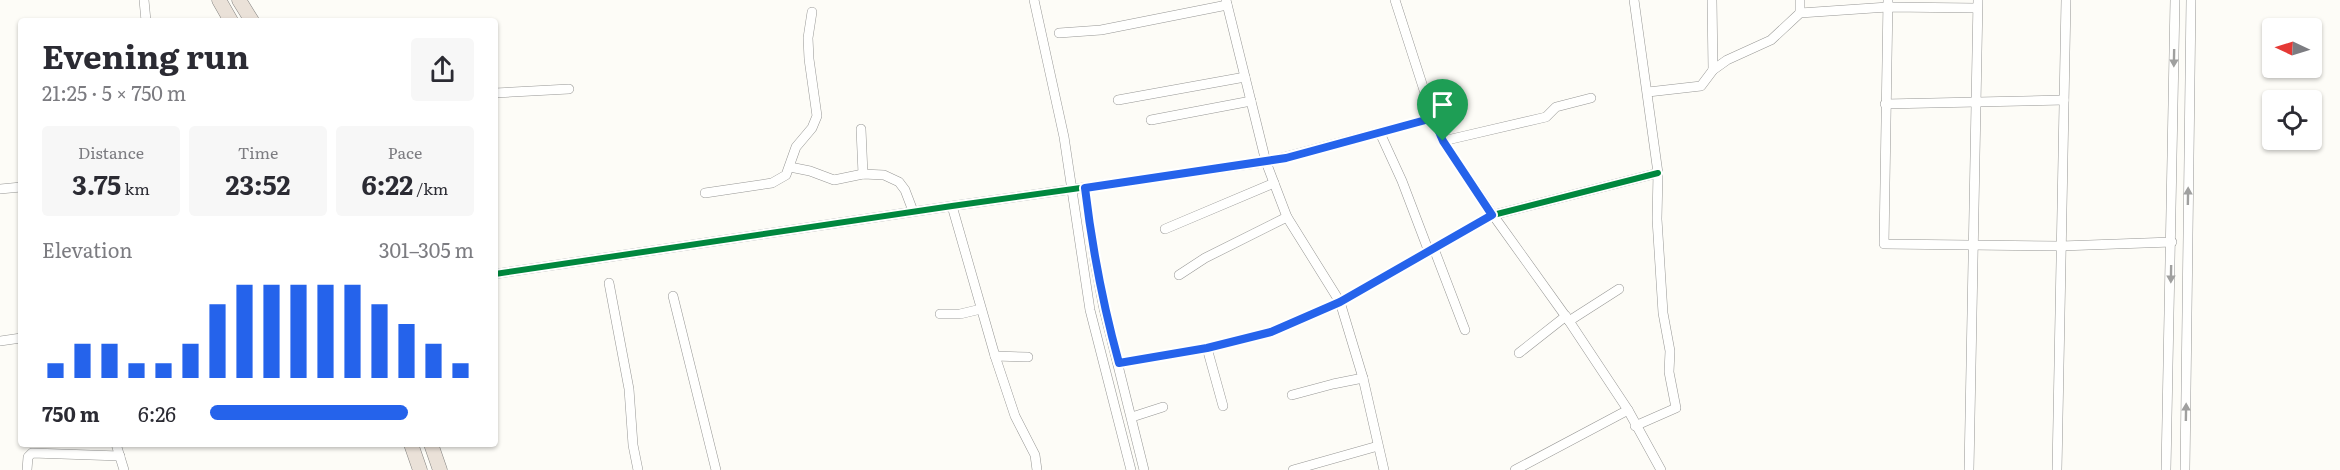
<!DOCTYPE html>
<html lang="en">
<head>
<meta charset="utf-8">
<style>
	body { margin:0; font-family:Literata,serif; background:#f7f7f7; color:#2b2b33; height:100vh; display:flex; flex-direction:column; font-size:22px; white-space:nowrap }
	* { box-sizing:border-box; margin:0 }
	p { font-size:20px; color:#7c7c81 }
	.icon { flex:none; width:33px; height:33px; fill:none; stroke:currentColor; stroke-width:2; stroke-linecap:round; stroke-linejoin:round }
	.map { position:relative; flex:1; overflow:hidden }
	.side { position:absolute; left:18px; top:18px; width:480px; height:429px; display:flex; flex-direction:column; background:#fff; border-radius:6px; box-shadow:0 2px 4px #0004 }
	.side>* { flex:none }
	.needle { width:39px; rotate:274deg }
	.tools { position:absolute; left:2262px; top:18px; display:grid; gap:12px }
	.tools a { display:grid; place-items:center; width:60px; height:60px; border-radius:6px; background:#fff; box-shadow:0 2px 4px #0004; font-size:30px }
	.pin { position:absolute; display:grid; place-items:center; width:51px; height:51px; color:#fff; margin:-62px -26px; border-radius:50% 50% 50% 0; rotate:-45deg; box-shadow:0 0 6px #0007 }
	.pin .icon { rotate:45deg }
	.round { display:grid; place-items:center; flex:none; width:63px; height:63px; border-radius:6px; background:#f7f7f7 }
	.overview { display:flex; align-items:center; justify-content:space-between; height:102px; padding:0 24px }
	h1 { font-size:33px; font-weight:700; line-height:45px }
	.figures { display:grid; grid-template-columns:repeat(3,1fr); gap:9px; height:102px; padding:6px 24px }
	.figures div { display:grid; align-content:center; border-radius:6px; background:#f7f7f7; text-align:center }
	.figures b { font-size:26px; font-weight:700 }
	.figures small { font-size:16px; font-weight:400 }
	.figures p { font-size:16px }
	.chart { height:168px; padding:12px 24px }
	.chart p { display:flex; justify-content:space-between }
	.chart svg { width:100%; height:108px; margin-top:6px; stroke:#2563eb; stroke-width:6 }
	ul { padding:0 24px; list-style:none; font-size:20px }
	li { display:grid; grid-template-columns:96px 72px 1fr; align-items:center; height:45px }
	li i { height:15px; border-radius:8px; background:#2563eb }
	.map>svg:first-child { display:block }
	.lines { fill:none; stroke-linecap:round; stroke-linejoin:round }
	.minor-casing { stroke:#979795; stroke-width:10 }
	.highway-casing { stroke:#858482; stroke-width:15 }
	.minor { stroke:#fffffe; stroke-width:9 }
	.highway { stroke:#eae1d8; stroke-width:14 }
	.cycleway-casing { stroke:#fff; stroke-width:10 }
	.cycleway { stroke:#00873e; stroke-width:6 }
	.oneway { fill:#a0a09f }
	.route-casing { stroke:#fff; stroke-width:12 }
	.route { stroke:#2563eb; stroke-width:8 }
</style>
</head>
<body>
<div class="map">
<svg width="2340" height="470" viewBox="0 0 2340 470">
	<rect width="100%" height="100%" fill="#fdfcf7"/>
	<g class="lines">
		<defs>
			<g id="minor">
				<path d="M144,0L146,21"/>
				<path d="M1034,0L1064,137L1090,310L1131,470"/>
				<path d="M1226,0L1266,162L1287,217L1340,302L1363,378L1384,470"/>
				<path d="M1395,0L1433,118L1443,141L1493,215L1569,321L1628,410L1661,470"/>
				<path d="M1634,0L1658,173L1657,219L1663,313L1670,351L1669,372L1676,408L1635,426"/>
				<path d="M1712,0L1713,70"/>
				<path d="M1888,0L1884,244L2061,246L2172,242"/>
				<path d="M1800,13V0"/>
				<path d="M1059,33L1101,30L1227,5"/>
				<path d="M1648,92L1701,86L1713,70L1727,60L1771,40L1800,13L1888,7L1977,8"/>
				<path d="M495,93L569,89"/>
				<path d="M1118,100L1245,77"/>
				<path d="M1885,104L2064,100"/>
				<path d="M1151,120L1251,101"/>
				<path d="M861,129L863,174"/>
				<path d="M1380,133L1402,181L1429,252"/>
				<path d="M1443,141L1546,117L1556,107L1591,98"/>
				<path d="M790,167L810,171L834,180L863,174L884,175L899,182L905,190L913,211"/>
				<path d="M1085,188L1095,262L1104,309L1144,470"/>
				<path d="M0,189L21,187"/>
				<path d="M705,193L772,183L786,175L796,147L812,128L817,116L809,59L808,38L812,12"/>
				<path d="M952,206L995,356L1015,416L1035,455L1037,470"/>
				<path d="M1165,229L1274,183"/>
				<path d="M1434,249L1465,330"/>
				<path d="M495,274L952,206L1266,162L1433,118"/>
				<path d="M1179,275L1205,258L1287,217"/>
				<path d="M609,283L629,389L633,445L638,470"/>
				<path d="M673,296L716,470"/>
				<path d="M940,314H960L981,309"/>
				<path d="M1569,321L1619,289"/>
				<path d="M0,341L21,338"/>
				<path d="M1207,348L1223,406"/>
				<path d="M1519,353L1566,316"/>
				<path d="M995,356L1028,357"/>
				<path d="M1119,363L1207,348L1271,332L1340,302L1493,215L1658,173"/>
				<path d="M1292,395L1333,384L1363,378"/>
				<path d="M1132,417L1163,407"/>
				<path d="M116,444L124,470"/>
				<path d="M27,470L28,457L32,453L120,456"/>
				<path d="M1293,470L1378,446"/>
				<path d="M1515,470L1628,410"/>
				<path d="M1969,470L1978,0"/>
				<path d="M2057,470L2066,0"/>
				<path d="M2166,470L2175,0"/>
				<path d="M2185,470L2191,0"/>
			</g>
			<g id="highway">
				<path d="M219,0L231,21"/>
				<path d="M239,0L252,21"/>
				<path d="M411,444L420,470"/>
				<path d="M431,444L440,470"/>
			</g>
		</defs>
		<use href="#minor" class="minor-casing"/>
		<use href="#highway" class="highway-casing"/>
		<use href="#minor" class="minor"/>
		<use href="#highway" class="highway"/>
		<defs>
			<g id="cycleway">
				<path d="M495,274L952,206L1266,162L1433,118"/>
				<path d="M1119,363L1207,348L1271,332L1340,302L1493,215L1658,173"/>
			</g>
		</defs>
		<use href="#cycleway" class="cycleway-casing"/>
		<use href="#cycleway" class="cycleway"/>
	</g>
	<defs><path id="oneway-solid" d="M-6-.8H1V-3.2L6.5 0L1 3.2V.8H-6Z" transform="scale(1.5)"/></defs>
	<g class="oneway">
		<use href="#oneway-solid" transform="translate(2174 58) rotate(91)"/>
		<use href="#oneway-solid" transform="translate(2188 196) rotate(-89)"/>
		<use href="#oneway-solid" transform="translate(2171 274) rotate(91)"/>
		<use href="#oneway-solid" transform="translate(2186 412) rotate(-89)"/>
	</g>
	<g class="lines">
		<defs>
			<path id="route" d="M1433,118L1443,141L1492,215L1340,302L1271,332L1207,348L1119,363C1103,305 1092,247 1085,188L1286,158Z"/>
		</defs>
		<use href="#route" class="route-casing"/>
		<use href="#route" class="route"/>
	</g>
</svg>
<div class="tools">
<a><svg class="needle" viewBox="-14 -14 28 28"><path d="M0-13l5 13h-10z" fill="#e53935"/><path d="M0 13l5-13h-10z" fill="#7c7c81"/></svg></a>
<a><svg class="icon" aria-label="locate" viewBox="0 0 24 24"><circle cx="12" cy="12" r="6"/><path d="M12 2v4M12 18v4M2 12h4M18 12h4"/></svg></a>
</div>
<div class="pin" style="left:1443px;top:141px;background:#1e9e55"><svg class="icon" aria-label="arrive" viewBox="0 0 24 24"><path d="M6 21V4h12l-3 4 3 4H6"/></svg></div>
<section class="side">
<div class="overview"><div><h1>Evening run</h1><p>21:25 · 5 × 750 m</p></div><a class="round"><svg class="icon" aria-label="share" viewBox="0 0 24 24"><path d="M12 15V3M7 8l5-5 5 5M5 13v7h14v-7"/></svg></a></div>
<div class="figures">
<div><p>Distance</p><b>3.75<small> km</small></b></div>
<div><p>Time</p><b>23:52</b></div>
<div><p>Pace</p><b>6:22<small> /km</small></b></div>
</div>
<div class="chart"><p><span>Elevation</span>301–305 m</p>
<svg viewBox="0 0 160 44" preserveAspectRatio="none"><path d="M5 44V38M15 44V30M25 44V30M35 44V38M45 44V38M55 44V30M65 44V14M75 44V6M85 44V6M95 44V6M105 44V6M115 44V6M125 44V14M135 44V22M145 44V30M155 44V38"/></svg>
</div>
<ul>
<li><b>750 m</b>6:26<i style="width:75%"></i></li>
</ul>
</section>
</div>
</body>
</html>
